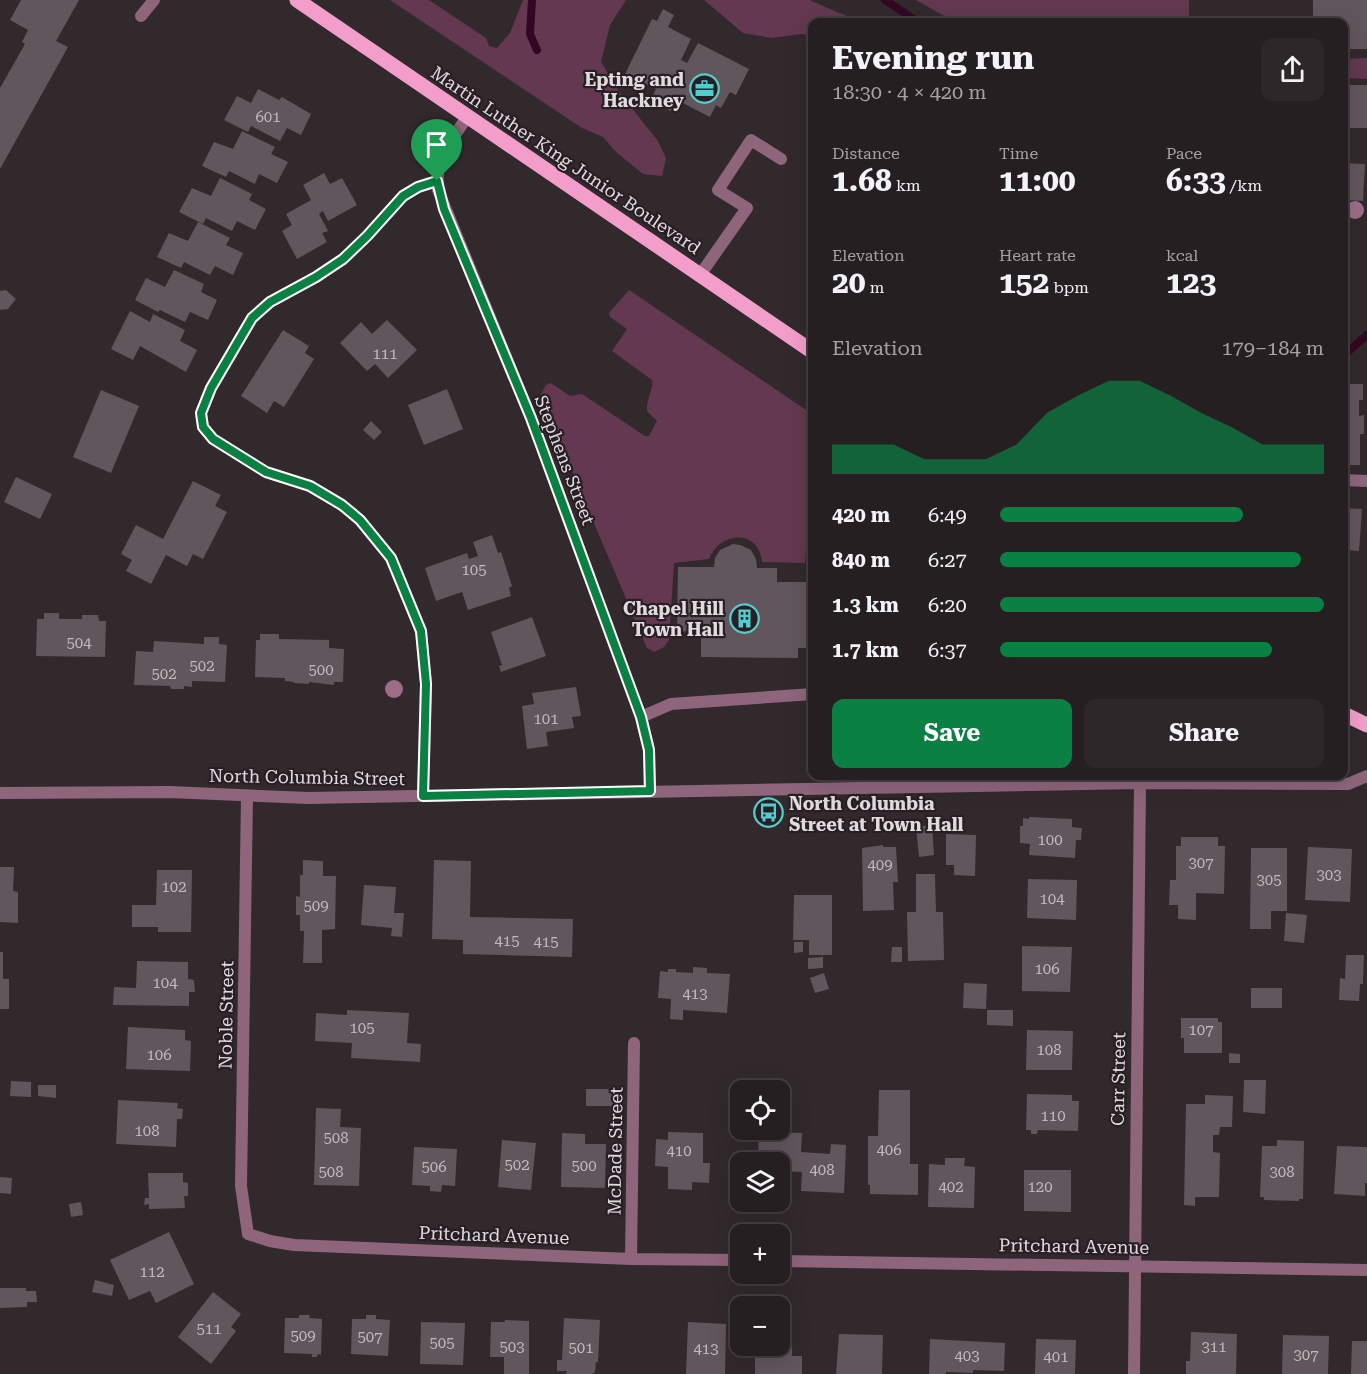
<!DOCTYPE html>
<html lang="en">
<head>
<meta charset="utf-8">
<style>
	body { margin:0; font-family:"Roboto Serif",serif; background:#2e272a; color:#f1f3f6; height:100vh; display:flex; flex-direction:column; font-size:22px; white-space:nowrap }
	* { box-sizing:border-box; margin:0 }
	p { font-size:20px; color:#a4a2a5 }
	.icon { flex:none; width:33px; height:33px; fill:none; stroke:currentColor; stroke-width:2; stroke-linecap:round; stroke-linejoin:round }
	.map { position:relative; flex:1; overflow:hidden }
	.side { position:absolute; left:808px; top:18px; width:540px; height:762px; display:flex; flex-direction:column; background:#261f22; border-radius:12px; box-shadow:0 6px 24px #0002,0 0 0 2px #423d40 }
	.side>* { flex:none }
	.buttons { position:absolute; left:730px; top:1080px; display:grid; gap:12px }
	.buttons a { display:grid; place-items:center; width:60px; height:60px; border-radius:12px; background:#261f22; box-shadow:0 6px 24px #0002,0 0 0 2px #423d40; font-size:30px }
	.pin { position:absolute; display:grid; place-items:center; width:51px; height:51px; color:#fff; margin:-62px -26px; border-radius:50% 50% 50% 0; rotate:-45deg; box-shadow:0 0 6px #0007 }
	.pin .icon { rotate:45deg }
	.round { display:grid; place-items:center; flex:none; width:63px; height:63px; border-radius:12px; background:#2e272a }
	.summary { display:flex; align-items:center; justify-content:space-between; height:102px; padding:0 24px }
	h1 { font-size:33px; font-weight:700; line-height:45px }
	.figures { display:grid; grid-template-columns:repeat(3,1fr); gap:9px; height:102px; padding:6px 24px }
	.figures div { display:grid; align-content:center }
	.figures b { font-size:30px; font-weight:700 }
	.figures small { font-size:16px; font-weight:400 }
	.figures p { font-size:16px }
	.chart { height:168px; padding:12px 24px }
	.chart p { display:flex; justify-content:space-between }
	.chart svg { width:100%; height:108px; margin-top:6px; fill:#0b8043; opacity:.7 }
	.primary-button { display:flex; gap:12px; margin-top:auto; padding:12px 24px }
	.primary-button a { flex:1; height:69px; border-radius:12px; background:#0b8043; color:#fff; font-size:24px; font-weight:700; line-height:69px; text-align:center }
	.primary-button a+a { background:#2e272a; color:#f1f3f6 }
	ul { padding:0 24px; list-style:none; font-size:20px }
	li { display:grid; grid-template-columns:96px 72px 1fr; align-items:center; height:45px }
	li i { height:15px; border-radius:8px; background:#0b8043 }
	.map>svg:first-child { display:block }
	.green { fill:#633850 }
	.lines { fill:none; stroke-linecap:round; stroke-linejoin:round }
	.stream { stroke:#330723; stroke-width:8 }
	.building { fill:#60565b }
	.service { stroke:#8f657b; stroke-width:12 }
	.minor { stroke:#8f657b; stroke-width:12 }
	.primary { stroke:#f39dcb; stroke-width:15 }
	.tree { fill:#9d6d87 }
	.route-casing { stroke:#fff; stroke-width:12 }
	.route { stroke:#0b8043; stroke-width:8 }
	.labels { text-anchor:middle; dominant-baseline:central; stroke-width:4.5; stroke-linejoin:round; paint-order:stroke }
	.number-label { font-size:15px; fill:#c1babd }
	.poi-label { font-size:18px; font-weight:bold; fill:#e1dbde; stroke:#281f24; text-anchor:end }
	.street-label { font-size:18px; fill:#e1dbde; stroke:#281f24 }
</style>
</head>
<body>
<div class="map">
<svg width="1367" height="1374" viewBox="0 0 1367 1374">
	<rect width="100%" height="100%" fill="#32292d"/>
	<g class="green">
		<path d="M390,0H429L486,38L489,46L497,48L510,33L523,0H626L610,25L601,62L622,96L658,141L666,158L662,176L643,174L616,152L603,137L582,128Z"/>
		<path d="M704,0H809L861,22H813V35L801,34L772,38L743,33Z"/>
		<path d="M916,0H1189V22H955Z"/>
		<path d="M1367,58V79L1344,78V59Z"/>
		<path d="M629,290L812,414L810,460H813V513H808L805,563L762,562C759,529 720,531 709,559L674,563L669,640L664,647L654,652L647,648L540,396L546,385L551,383L570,396L582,394L645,436H649L657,421L647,411C646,399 654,389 652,380L612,351L627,329L610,317L609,313Z"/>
	</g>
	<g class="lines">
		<g class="stream">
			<path d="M532,0L530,34L537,50"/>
			<path d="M885,0L918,22"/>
			<path d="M1344,355L1367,335"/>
		</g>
	</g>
	<g class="building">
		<path d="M21,0H79L56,41L68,47L0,169V88L25,44L22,42L28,30L10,20Z"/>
		<path d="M1313,0H1367V49H1344V22H1304L1305,16L1313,17Z"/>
		<path d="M663,9L674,15L668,27L691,39L681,60L687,63L698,43L749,69L736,95L730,92L721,108L716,105L710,117L677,100L671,111L650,101L656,89L625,74L652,19L657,21Z"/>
		<rect x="1344" y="85" width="23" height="43"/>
		<path d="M258,89L279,100L282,97L311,114L301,135L287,128L280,141L251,126L248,132L224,120L237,96L251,103Z"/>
		<path d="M242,131L275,147L271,154L288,162L277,183L259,174L255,184L229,171L226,177L202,166L214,142L233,149Z"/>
		<path d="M1344,163L1365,164L1363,201L1344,200Z"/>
		<path d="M324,173L330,184L342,178L357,205L328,221L323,211L319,214L328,231L322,233L327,242L297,259L282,231L292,225L286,214L311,200L303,185Z"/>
		<path d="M220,178L252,194L249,200L266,209L255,230L237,221L232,231L206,218L203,224L179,212L192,188L211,196Z"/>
		<path d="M198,222L230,238L226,245L243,253L233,275L215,266L210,275L184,262L181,268L157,257L169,233L188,241Z"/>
		<path d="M174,270L204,284L201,292L217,300L208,320L190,312L185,322L160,310L158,312L135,300L146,278L165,287Z"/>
		<path d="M6,290L16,299L8,309L0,310V291Z"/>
		<path d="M130,311L150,322L153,314L185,330L180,341L197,350L186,372L140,346L133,360L111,349Z"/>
		<path d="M387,320L417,350L388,378L375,364L367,371L340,343L361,322L372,334Z"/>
		<path d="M283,330L309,346L305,353L314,359L284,407L274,401L267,413L241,396Z"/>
		<path d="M1344,384H1363V400H1359V416L1364,415V434H1360V465H1344Z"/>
		<path d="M447,389L463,429L424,445L408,405Z"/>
		<path d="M101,390L139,406L111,473L73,457Z"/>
		<path d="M371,421L382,432L374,440L363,430Z"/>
		<path d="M16,477L52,494L40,519L4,502Z"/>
		<path d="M193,481L221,495L215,506L227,512L203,559L193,554L187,566L166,555L151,584L126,571L132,560L121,554L136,525L163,539Z"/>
		<path d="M1344,508L1362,509L1359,551L1344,550Z"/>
		<path d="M492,535L498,553L501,552L512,586L509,588L511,596L468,610L462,592L436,601L425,568L467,553L469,559L478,556L473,542Z"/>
		<path d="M733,544L740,545L751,550L756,559L757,568H777V582H808V605H813V648H798V658L701,657V632L677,631L678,567H714L715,558L720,550Z"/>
		<path d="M44,613H59V619H82V615H98L99,621H106L105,657L36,656L37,619H44Z"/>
		<path d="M532,617L546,656L501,672L499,666L502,665L491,632Z"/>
		<path d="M260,634H279V639L329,640V648L344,649L343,682H334V685L309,682V684L294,683V682L285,681V678L255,677L256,640H260Z"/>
		<path d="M204,637H219V644L227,645L225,682L192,681V687L184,686V689H171L170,686L134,685L136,651L153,652L154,641L204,644Z"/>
		<path d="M576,687L581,716L572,717L574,728L546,732L548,746L527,749L522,706L534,704L532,693Z"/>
		<path d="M1029,817L1072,819V827L1082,828L1081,840H1076L1075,858L1029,855L1030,844L1020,843V826H1023V818L1029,819Z"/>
		<path d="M932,825L934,855L919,857L916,827Z"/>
		<path d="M946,834L976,835L975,876L954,875V865H946Z"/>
		<path d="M1181,837H1218V846H1225L1224,894L1196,893V920L1178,919V905H1169L1170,880H1176V846H1181Z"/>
		<path d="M883,845V847H896L898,882H893L894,910L863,911L862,848Z"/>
		<path d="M1308,847L1352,849L1350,902L1305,900Z"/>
		<path d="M1251,848H1287V911H1271V929H1250Z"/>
		<path d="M303,860L323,861V876H336L335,929L322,930V963H303L304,931H300V915H296V896L300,897V875H303Z"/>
		<path d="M434,860L471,861L470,917L573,919L572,957L463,954V940L432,939Z"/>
		<path d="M0,867H14L13,891L18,892V923L0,922Z"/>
		<path d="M157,870H192L191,932H158V927H132V905H156Z"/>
		<path d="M916,874H935L936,912H943L944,960L908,961L907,912H916Z"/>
		<path d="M1028,879L1077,880L1076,920L1027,918Z"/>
		<path d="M364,885L396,887L394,913H404L402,937L391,936L392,928L361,925Z"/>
		<path d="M794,895H832V955H809V940H793Z"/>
		<path d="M1286,913L1307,915L1304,943L1284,941Z"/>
		<path d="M794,942H803V952L794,953Z"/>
		<path d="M1022,946L1072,947L1070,992L1022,991Z"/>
		<path d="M892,947H902V962H891Z"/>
		<path d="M0,952H3V979H9V1009H0Z"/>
		<path d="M1346,955H1364L1363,984H1360L1359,1001L1339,1000L1340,978L1345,979Z"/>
		<path d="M823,957V968L808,969V958Z"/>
		<path d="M137,961L188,962V979L194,980L195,992H189V1006L113,1005L114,987L136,988Z"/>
		<path d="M693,967L707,968V973L730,974L727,1013L683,1010V1020L670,1019L671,999L658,998L660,971L668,972V969H676V972L693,973Z"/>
		<path d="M824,973L829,989L815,993L810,978Z"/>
		<path d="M964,983L987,984L986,1009L963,1008Z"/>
		<rect x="1251" y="988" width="31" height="20"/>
		<path d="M347,1010L409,1013L407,1043L421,1044L420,1062L351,1058L352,1043L315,1041L316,1013L347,1015Z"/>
		<path d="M987,1010H1013V1026L987,1025Z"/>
		<path d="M1181,1018H1218V1022H1222V1053H1184V1038H1181Z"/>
		<path d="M128,1027L185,1030V1040L191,1041L190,1071L126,1069Z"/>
		<path d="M1027,1030L1073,1031L1072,1070H1026Z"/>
		<path d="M1229,1053L1240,1054V1063H1229Z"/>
		<path d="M1244,1080H1266L1265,1114L1243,1112Z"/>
		<path d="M11,1081L31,1082V1097L10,1096Z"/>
		<path d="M38,1085H56V1098L38,1096Z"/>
		<rect x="586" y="1089" width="28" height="17"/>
		<path d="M879,1090H910V1164H918V1195L870,1194V1185H868V1136H878Z"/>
		<path d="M1027,1094L1072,1095V1101H1079L1078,1131L1038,1130L1037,1134H1031V1130H1026Z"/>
		<path d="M1205,1095L1233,1096L1232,1127H1220L1219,1135H1213V1152L1220,1153L1219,1197H1195V1206L1184,1205L1186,1104H1205Z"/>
		<path d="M118,1100L178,1103L177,1108L183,1109L182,1119H177L176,1147L116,1144Z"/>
		<path d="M316,1108L341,1109L340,1127L361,1128L359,1186L314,1185Z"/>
		<path d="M668,1132L703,1133V1163H710L709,1183L692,1182V1190L668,1189V1167L655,1166L656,1139L668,1140Z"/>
		<path d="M759,1132L802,1133L801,1152L830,1154L831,1144L846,1145L844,1193L801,1191L802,1172L780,1171V1162H758Z"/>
		<path d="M562,1133L585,1134V1144H606L605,1188L561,1187Z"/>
		<path d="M502,1140L536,1143L531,1190L498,1187Z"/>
		<path d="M1277,1140L1304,1141L1303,1199H1299V1201L1264,1200V1197H1260L1262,1146H1277Z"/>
		<path d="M1337,1146L1367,1147V1183H1365V1196L1334,1194Z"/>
		<path d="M414,1147L457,1149L455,1186L442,1185L441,1192L430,1191V1186L412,1185Z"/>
		<path d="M945,1158H965L964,1166L975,1167L974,1208L928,1207L929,1164L945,1165Z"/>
		<path d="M1024,1170H1071V1212L1024,1211Z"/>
		<path d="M148,1173H183V1182L188,1183V1196H184L185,1208L149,1209V1204L144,1205L145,1198H149Z"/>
		<path d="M0,1177L12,1178L11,1194L0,1193Z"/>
		<path d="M81,1202L83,1215L71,1217L69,1204Z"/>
		<path d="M169,1232L194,1284L156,1303L150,1291L129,1300L110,1260Z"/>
		<path d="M95,1280L114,1285L112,1296L92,1292Z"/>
		<path d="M0,1288H26V1291H36L37,1302H27V1307L0,1308Z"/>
		<path d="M213,1292L241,1314L231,1327L236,1331L211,1364L178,1337Z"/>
		<path d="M299,1315H310L309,1318L322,1319L321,1355L318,1354L317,1357H312V1354L284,1353L285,1318H299Z"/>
		<path d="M366,1315H376V1319L390,1320L388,1356L351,1354L352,1319H366Z"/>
		<path d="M564,1318L600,1320L598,1362H596L595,1372L592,1374H566L567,1371H557V1360H562Z"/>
		<path d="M505,1320L529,1321V1374H504V1357H490L491,1322H505Z"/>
		<path d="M421,1322L465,1323L463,1365L420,1364Z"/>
		<path d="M688,1322L726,1324L725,1374H686Z"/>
		<path d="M780,1325H792V1356H802V1374H755V1346H780Z"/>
		<path d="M1191,1332L1237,1334L1236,1374H1186V1361H1190Z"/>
		<path d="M839,1334L883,1335L882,1374H836Z"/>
		<path d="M1283,1335L1329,1336L1328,1374H1282Z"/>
		<path d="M930,1339L1005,1343L1004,1371L973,1370V1373L946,1372V1374H929Z"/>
		<path d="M1036,1339L1076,1340L1075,1374H1035Z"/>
		<path d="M1352,1341H1367V1374H1351Z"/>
	</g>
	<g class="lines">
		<g class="service">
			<path d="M141,16L154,0"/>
			<path d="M700,275L747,208L718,190L751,140L781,159"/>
			<path d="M1344,480L1367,481"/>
			<path d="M641,717L671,704L813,694"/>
			<path d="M423,796L426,684L421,631L391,558L360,520L342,505L310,486L266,472L213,439L203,427L201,413L211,388L252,318L270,302L316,277L343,259L367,236L403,196L418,187L437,181"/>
		</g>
		<g class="minor">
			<path d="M467,117C450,143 435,157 438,190L531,418L641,717L649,750L650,791"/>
			<path d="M0,793L170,792L308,798L1140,783L1348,784L1367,776"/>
			<path d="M247,796L241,1186L248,1234L270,1241L294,1245L631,1259L741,1260"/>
			<path d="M631,1259L634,1043"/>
			<path d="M780,1261L1367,1270"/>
			<path d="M1134,1374L1140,783"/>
		</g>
		<g class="primary">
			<path d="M297,0L813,352"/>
			<path d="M1344,714L1367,725"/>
		</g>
	</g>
	<g class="tree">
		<circle cx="1355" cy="210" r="9"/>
		<circle cx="394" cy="689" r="9"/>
	</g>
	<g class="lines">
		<defs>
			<path id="route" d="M437,181L444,209L531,418L641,717L649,750L650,791L423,796L426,684L421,631L391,558L360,520L342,505L310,486L266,472L213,439L203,427L201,413L211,388L252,318L270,302L316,277L343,259L367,236L403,196L418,187Z"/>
		</defs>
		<use href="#route" class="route-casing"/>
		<use href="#route" class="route"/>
	</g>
	<defs>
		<symbol id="office-ring" viewBox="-11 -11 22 22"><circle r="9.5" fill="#281f24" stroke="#52cdcf" stroke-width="1.5"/><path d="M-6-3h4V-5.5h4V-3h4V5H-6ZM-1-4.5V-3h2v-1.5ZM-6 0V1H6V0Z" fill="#52cdcf"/></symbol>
		<symbol id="building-ring" viewBox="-11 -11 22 22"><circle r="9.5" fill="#281f24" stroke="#52cdcf" stroke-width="1.5"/><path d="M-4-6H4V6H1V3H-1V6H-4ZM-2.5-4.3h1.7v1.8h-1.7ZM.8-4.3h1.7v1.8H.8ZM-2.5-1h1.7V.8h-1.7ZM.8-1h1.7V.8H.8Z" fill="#52cdcf"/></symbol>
		<symbol id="bus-ring" viewBox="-11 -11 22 22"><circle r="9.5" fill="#281f24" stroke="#52cdcf" stroke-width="1.5"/><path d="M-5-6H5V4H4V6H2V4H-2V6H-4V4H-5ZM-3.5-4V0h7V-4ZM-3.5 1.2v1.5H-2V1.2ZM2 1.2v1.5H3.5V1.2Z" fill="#52cdcf"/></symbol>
	</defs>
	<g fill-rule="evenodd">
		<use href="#office-ring" x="688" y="72" width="33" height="33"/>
		<use href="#building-ring" x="728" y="602" width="33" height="33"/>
		<use href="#bus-ring" x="752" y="796" width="33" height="33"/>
	</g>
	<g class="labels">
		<g class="number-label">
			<text x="268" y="117">601</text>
			<text x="385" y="354">111</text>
			<text x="474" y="570">105</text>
			<text x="79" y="643">504</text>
			<text x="202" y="666">502</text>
			<text x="321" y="670">500</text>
			<text x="164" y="674">502</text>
			<text x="546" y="719">101</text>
			<text x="1050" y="840">100</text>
			<text x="1201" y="863">307</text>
			<text x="880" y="865">409</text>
			<text x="1329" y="875">303</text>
			<text x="1269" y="880">305</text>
			<text x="174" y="887">102</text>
			<text x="1052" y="899">104</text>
			<text x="316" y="906">509</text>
			<text x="507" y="941">415</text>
			<text x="546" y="942">415</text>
			<text x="1047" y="969">106</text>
			<text x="165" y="983">104</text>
			<text x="695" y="994">413</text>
			<text x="362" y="1028">105</text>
			<text x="1201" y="1030">107</text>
			<text x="1049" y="1050">108</text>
			<text x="159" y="1055">106</text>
			<text x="1053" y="1116">110</text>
			<text x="147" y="1131">108</text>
			<text x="336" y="1138">508</text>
			<text x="889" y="1150">406</text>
			<text x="679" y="1151">410</text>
			<text x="517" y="1165">502</text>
			<text x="584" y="1166">500</text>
			<text x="434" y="1167">506</text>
			<text x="822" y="1170">408</text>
			<text x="331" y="1172">508</text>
			<text x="1282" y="1172">308</text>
			<text x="951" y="1187">402</text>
			<text x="1040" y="1187">120</text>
			<text x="152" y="1272">112</text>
			<text x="209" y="1329">511</text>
			<text x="303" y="1336">509</text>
			<text x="370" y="1337">507</text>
			<text x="442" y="1343">505</text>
			<text x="512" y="1347">503</text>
			<text x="1214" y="1347">311</text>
			<text x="581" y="1348">501</text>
			<text x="706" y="1349">413</text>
			<text x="1306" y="1355">307</text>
			<text x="967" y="1356">403</text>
			<text x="1056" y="1357">401</text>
		</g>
		<g class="poi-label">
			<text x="684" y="79">Epting and<tspan x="684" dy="21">Hackney</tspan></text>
			<text x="724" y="608">Chapel Hill<tspan x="724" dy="21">Town Hall</tspan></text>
			<text x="789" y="803" text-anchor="start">North Columbia<tspan x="789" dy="21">Street at Town Hall</tspan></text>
		</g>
		<g class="street-label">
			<text transform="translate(566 160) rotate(34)">Martin Luther King Junior Boulevard</text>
			<text transform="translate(565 460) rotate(69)">Stephens Street</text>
			<text transform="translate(307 777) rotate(1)">North Columbia Street</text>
			<text transform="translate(226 1015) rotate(-89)">Noble Street</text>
			<text transform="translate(1118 1079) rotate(-89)">Carr Street</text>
			<text transform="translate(615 1151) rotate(-89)">McDade Street</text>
			<text transform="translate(494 1235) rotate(2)">Pritchard Avenue</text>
			<text transform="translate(1074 1246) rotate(1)">Pritchard Avenue</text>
		</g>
	</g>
</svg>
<div class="buttons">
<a><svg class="icon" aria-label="locate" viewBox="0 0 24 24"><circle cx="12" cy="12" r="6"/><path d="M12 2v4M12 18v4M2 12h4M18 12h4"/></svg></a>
<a><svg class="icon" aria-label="layers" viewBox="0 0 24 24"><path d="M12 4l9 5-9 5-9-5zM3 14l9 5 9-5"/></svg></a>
<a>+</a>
<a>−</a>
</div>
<div class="pin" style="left:437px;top:181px;background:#1e9e55"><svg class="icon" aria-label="arrive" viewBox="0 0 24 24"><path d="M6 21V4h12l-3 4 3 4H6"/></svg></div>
<section class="side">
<div class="summary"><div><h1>Evening run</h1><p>18:30 · 4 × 420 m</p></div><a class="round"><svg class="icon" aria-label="share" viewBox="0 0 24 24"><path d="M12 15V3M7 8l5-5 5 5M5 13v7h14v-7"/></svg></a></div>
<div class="figures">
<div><p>Distance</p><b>1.68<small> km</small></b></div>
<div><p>Time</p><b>11:00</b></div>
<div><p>Pace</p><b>6:33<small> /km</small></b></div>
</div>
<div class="figures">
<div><p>Elevation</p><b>20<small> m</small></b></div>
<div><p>Heart rate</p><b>152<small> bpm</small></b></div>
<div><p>kcal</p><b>123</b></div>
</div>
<div class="chart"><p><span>Elevation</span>179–184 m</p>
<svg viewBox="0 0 160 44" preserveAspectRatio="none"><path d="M0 44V32L10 32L20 32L30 38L40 38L50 38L60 32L70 19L80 12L90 6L100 6L110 12L120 19L130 25L140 32L150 32L160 32V44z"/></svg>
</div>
<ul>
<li><b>420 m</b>6:49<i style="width:75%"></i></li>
<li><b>840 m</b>6:27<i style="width:93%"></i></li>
<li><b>1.3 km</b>6:20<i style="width:100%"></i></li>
<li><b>1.7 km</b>6:37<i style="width:84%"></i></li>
</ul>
<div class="primary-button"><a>Save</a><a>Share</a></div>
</section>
</div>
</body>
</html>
